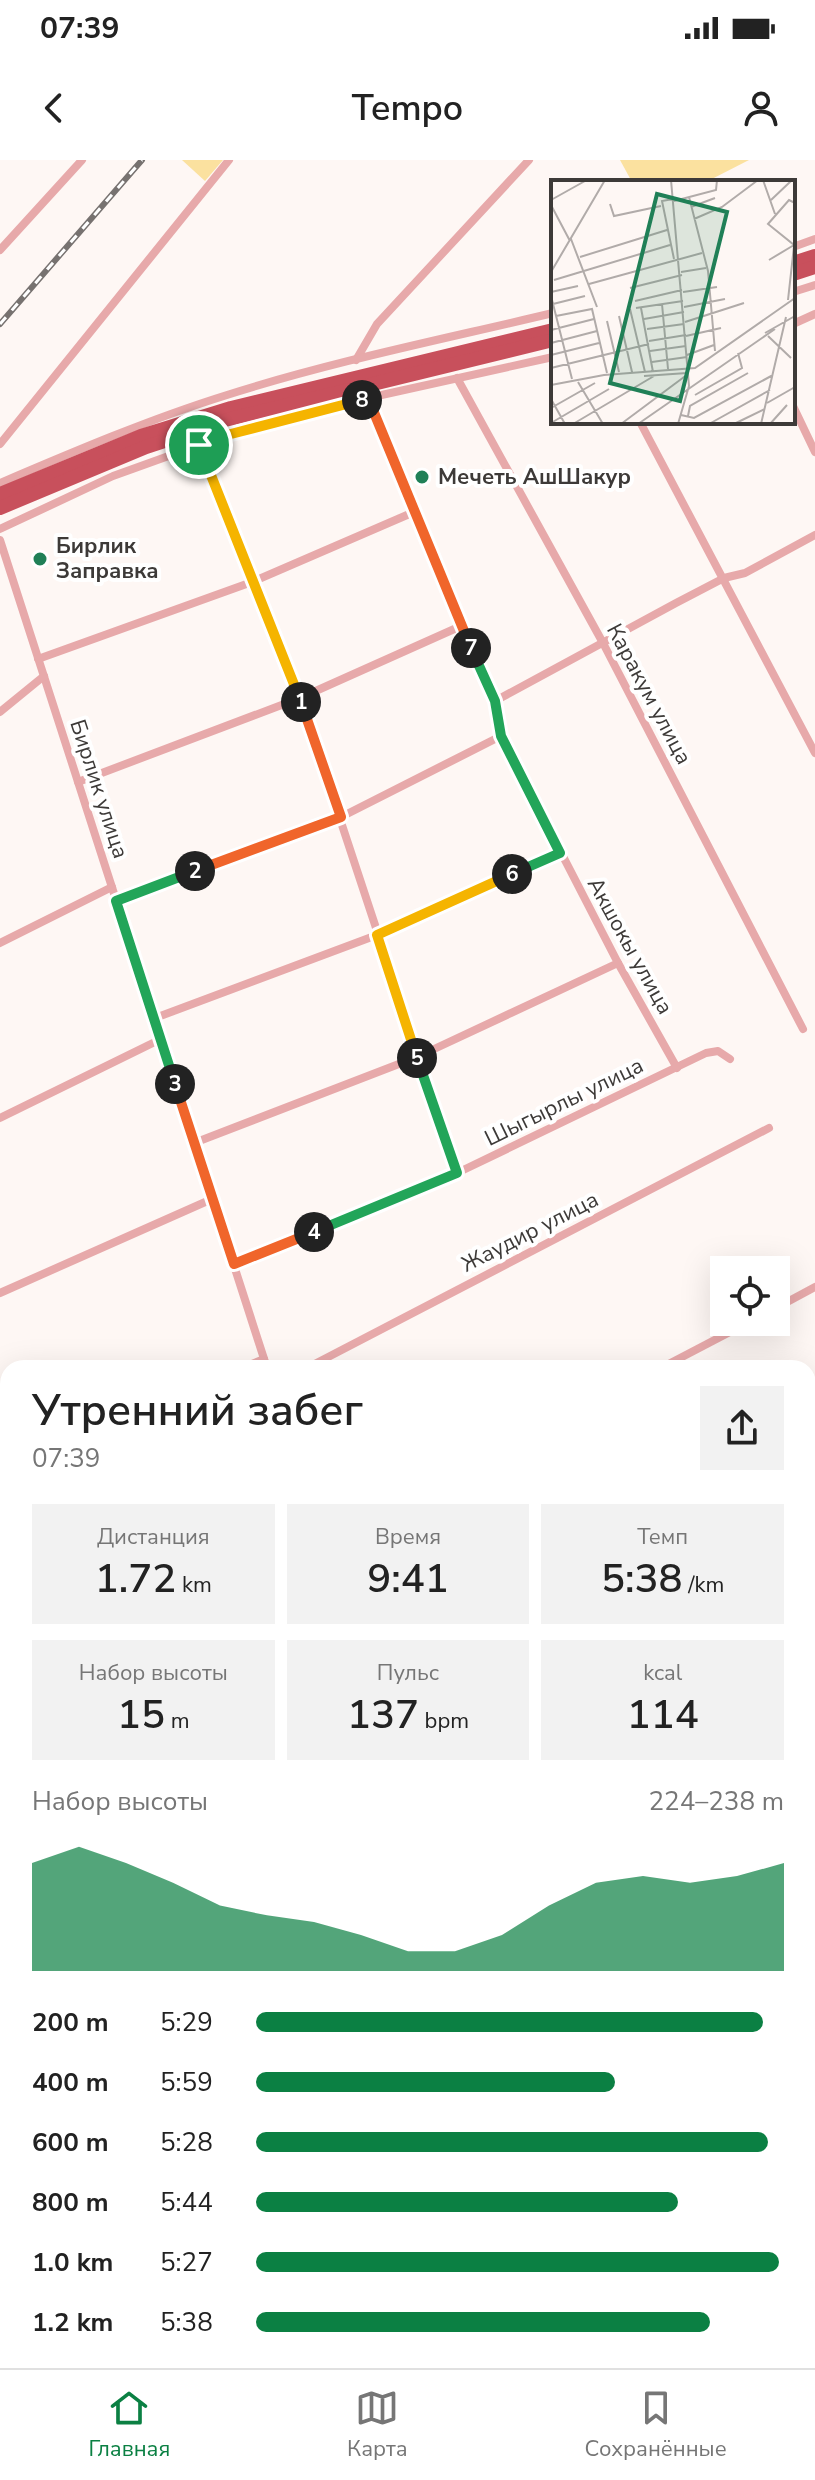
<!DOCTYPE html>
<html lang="ru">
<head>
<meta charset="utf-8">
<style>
	body { margin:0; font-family:"Nunito Sans",sans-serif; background:#f2f2f2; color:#222; height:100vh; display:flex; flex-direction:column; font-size:30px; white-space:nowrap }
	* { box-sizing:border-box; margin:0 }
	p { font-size:26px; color:#767676 }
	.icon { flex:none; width:44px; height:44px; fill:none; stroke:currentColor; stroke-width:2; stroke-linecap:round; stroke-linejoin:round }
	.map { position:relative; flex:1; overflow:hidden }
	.panel { position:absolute; left:0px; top:1200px; width:816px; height:1008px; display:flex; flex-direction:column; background:#fff; border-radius:24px 24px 0 0; box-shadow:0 8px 32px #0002 }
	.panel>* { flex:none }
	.fabs { position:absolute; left:710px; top:1096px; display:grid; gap:16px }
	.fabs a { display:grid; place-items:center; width:80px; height:80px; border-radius:0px; background:#fff; box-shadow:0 8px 32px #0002; font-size:40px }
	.pin { position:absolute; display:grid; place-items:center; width:68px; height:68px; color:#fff; margin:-34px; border:4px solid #fff; border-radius:50%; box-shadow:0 2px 8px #0007 }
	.km { position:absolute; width:40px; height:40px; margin:-20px; border-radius:50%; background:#222; color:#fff; font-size:22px; line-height:40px; text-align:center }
	.round { display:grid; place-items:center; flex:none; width:84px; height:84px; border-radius:0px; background:#f2f2f2 }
	.head { display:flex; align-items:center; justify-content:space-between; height:136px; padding:0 32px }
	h1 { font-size:44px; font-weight:600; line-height:60px }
	.metrics { display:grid; grid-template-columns:repeat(3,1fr); gap:12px; height:136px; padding:8px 32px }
	.metrics div { display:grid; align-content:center; border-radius:0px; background:#f2f2f2; text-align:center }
	.metrics b { font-size:40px; font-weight:600 }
	.metrics small { font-size:22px; font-weight:400 }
	.metrics p { font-size:22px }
	.chart { height:224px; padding:16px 32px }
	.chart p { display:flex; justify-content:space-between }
	.chart svg { width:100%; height:144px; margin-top:8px; fill:#0b8043; opacity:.7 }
	ul { padding:0 32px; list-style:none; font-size:26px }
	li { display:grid; grid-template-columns:128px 96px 1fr; align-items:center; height:60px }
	li i { height:20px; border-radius:10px; background:#0b8043 }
	.status { display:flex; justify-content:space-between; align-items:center; height:56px; padding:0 40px; background:#fff; direction:ltr }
	.status svg { height:22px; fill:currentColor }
	header { display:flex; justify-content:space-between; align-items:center; height:104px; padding:0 32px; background:#fff; font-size:36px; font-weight:600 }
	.menu { display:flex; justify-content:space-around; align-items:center; height:112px; border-top:2px solid #e0e0e0; background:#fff; font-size:22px; color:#767676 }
	.menu a { display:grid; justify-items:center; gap:4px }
	.menu .active { color:#0b8043 }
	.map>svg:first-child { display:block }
	.green { fill:#fbe19f }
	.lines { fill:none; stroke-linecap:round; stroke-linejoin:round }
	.minor { stroke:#e7a9aa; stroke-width:8 }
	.trunk { stroke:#c8505c; stroke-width:14 }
	.rail-casing { stroke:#777270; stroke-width:6 }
	.rail { stroke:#fff; stroke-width:3; stroke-dasharray:9; stroke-linecap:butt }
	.split-1-casing { stroke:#fff; stroke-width:16 }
	.split-2-casing { stroke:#fff; stroke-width:16 }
	.split-3-casing { stroke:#fff; stroke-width:16 }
	.split-4-casing { stroke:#fff; stroke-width:16 }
	.split-5-casing { stroke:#fff; stroke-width:16 }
	.split-6-casing { stroke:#fff; stroke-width:16 }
	.split-7-casing { stroke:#fff; stroke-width:16 }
	.split-8-casing { stroke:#fff; stroke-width:16 }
	.split-9-casing { stroke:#fff; stroke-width:16 }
	.split-1 { stroke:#f5b400; stroke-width:10 }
	.split-2 { stroke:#f0652b; stroke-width:10 }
	.split-3 { stroke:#22a559; stroke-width:10 }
	.split-4 { stroke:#f0652b; stroke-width:10 }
	.split-5 { stroke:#22a559; stroke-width:10 }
	.split-6 { stroke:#f5b400; stroke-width:10 }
	.split-7 { stroke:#22a559; stroke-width:10 }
	.split-8 { stroke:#f0652b; stroke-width:10 }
	.split-9 { stroke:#f5b400; stroke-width:10 }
	.poi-dot { fill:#208057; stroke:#fff; stroke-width:3 }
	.labels { text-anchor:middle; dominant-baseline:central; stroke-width:8; stroke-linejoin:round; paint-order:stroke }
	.poi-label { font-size:22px; font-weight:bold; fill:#3d3a38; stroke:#fff; text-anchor:start }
	.street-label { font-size:22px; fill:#3d3a38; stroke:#fff }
	.inset-road { fill:none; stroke:#b1aba9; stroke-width:2 }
	.view { fill:#208057; fill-opacity:0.15; stroke:#208057; stroke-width:4 }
	.inset-edge { fill:none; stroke:#3d3a38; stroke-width:4 }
</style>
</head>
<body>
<div class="status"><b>07:39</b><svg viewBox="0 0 49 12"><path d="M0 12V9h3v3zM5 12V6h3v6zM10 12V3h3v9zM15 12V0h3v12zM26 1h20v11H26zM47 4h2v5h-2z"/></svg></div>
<header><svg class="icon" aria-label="back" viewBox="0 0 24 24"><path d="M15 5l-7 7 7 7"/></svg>Tempo<svg class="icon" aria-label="person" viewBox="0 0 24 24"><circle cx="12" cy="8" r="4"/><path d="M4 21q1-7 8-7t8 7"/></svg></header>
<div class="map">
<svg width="815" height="2208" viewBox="0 0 815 2208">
	<rect width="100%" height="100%" fill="#fef7f4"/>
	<g class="green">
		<path d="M182,0H223L205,21Z"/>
		<path d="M620,0H749L706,22H632Z"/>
	</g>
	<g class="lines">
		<g class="minor">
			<path d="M793,87L815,79"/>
			<path d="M0,90L82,0"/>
			<path d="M793,132L815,125"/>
			<path d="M793,164L815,154"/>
			<path d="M356,200L377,164L529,0"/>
			<path d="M457,218L603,483L803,869"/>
			<path d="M368,238L461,466L495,541L501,576L618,803L677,908"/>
			<path d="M793,246L815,292"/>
			<path d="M640,262L815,593"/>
			<path d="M0,284L229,0"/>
			<path d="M199,285L300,538L457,1013"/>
			<path d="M0,323C75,291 150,259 227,235C334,201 444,179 553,153"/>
			<path d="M0,369L113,316L227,275L368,238L553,197"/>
			<path d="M0,380L267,1208"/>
			<path d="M38,499L252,422L414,352"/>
			<path d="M495,541L676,443L724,418L745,413L815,375"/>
			<path d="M0,552L44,516"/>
			<path d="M78,622L300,538L461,466"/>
			<path d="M116,741L341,657L501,576"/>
			<path d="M0,783L112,727"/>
			<path d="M155,858L377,775L560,693"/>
			<path d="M0,958L161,879"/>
			<path d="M194,983L417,897L618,803"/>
			<path d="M234,1104L457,1013L706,893L718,891L730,899"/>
			<path d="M0,1133L212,1039"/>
			<path d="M776,1148L815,1127"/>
			<path d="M242,1208L264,1199"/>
			<path d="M307,1208L769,968"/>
			<path d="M661,1208L749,1162"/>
			<path d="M0,1311L8,1308"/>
			<path d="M808,1339L815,1335"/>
			<path d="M0,1390L8,1409"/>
			<path d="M808,1533L815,1529"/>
			<path d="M808,1731L815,1727"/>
			<path d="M808,2053L815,2049"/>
			<path d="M424,2200L428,2208"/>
			<path d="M628,2200L631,2208"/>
			<path d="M112,2208L123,2200"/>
			<path d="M343,2208L354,2200"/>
			<path d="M553,2208L568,2200"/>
		</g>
		<g class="trunk">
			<path d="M793,103L815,96"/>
			<path d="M793,114L815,107"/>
			<path d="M0,334L141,276L231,248L553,170"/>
			<path d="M0,348L146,287L234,258L553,180"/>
		</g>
		<defs>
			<path id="rail" d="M0,164L142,0"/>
		</defs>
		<use href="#rail" class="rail-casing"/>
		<use href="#rail" class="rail"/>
	</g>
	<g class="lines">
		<defs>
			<path id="split-1" d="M199,285L301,542"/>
			<path id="split-2" d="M195,711L341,657L301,542"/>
			<path id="split-3" d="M175,924L116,741L195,711"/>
			<path id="split-4" d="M175,924L234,1104L314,1072"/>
			<path id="split-5" d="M314,1072L457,1013L417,898"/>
			<path id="split-6" d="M417,898L377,775L512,714"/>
			<path id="split-7" d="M471,488L495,541L501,576L560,693L512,714"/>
			<path id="split-8" d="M362,240L368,238L471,488"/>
			<path id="split-9" d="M199,285L227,275L362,240"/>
		</defs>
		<use href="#split-1" class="split-1-casing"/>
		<use href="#split-2" class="split-2-casing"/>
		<use href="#split-3" class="split-3-casing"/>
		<use href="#split-4" class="split-4-casing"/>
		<use href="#split-5" class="split-5-casing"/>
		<use href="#split-6" class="split-6-casing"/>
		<use href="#split-7" class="split-7-casing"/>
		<use href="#split-8" class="split-8-casing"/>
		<use href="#split-9" class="split-9-casing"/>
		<use href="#split-1" class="split-1"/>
		<use href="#split-2" class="split-2"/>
		<use href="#split-3" class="split-3"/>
		<use href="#split-4" class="split-4"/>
		<use href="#split-5" class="split-5"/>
		<use href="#split-6" class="split-6"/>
		<use href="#split-7" class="split-7"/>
		<use href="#split-8" class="split-8"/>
		<use href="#split-9" class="split-9"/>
	</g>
	<g class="poi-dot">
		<circle cx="422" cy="317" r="8"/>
		<circle cx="40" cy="399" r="8"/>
	</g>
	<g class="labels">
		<g class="poi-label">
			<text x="438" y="317">Мечеть АшШакур</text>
			<text x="56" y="386">Бирлик<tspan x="56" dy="25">Заправка</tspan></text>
		</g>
		<g class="street-label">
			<text transform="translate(649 534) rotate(62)">Каракум улица</text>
			<text transform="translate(99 629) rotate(72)">Бирлик улица</text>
			<text transform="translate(630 786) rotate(61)">Акшокы улица</text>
			<text transform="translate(564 942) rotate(-26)">Шыгырлы улица</text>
			<text transform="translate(530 1072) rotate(-27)">Жаудир улица</text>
		</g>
	</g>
	<g transform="translate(551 20)">
		<rect width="244" height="244" fill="#fef7f4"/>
		<path class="inset-road" d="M120,0L138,206L127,244M212,0L224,34M138,17L157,91L164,171M122,19L111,21L123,79M0,20L34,1M220,20L240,1M123,21L165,10L166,0M59,24L63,36L110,26M0,25L19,61M140,27L164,18M143,39L171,27L207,0M20,59L46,127M29,77L116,50M218,80L243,65L217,44L238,20L244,23M0,92L54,0M130,92L155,88M3,100L119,65M38,104L151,73M79,108L131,95M0,112L27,106M132,112L166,107M0,116L21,199M237,120L244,57M84,121L131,110M2,124L34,116M111,124L117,189M133,127L174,119M85,128L132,121M90,128L102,192M79,129L94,192M5,136L41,129L56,193M68,136L81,192M93,139L133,132M56,141L68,192M134,142L193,123M96,149L133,144M0,150L43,139M214,153L244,136M135,156L170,148M217,156L240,178M98,161L135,155M0,163L46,151M99,171L135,166M0,175L48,163M136,175L163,165M101,182L136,177M0,188L98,164M93,196L136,193M27,202L52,244M0,205L53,195L144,188L244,118M144,215L191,188L187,173M0,219L14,244M216,223L244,207M0,228L44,203M130,235L143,238L222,195M137,236L139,226L197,193M0,243L58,209M22,244L103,196M70,244L137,194M87,244L224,149M158,244L219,210M183,244L214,229M210,244L235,137M219,244L236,225"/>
		<path class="view" d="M106,14L176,32L129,221L59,203Z"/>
		<rect width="244" height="244" class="inset-edge"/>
	</g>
</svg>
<div class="fabs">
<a><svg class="icon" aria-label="locate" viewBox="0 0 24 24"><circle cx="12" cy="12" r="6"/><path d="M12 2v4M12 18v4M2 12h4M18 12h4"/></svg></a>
</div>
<div class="pin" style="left:199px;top:285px;background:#1e9e55"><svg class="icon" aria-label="arrive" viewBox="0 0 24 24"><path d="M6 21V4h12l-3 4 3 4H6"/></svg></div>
<b class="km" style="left:301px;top:542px">1</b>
<b class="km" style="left:195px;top:711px">2</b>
<b class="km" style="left:175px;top:924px">3</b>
<b class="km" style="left:314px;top:1072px">4</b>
<b class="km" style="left:417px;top:898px">5</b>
<b class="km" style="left:512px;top:714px">6</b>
<b class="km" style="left:471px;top:488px">7</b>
<b class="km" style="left:362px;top:240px">8</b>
<section class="panel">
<div class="head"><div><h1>Утренний забег</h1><p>07:39</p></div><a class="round"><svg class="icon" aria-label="share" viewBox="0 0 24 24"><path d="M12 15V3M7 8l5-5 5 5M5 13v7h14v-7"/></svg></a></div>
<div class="metrics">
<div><p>Дистанция</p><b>1.72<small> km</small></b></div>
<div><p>Время</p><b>9:41</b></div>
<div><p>Темп</p><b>5:38<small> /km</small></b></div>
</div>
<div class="metrics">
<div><p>Набор высоты</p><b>15<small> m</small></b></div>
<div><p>Пульс</p><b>137<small> bpm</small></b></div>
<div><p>kcal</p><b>114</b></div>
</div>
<div class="chart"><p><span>Набор высоты</span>224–238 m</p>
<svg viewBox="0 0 160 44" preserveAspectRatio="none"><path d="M0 44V11L10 6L20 11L30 17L40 24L50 27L60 29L70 33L80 38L90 38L100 33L110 24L120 17L130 15L140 17L150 15L160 11V44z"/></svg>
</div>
<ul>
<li><b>200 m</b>5:29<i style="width:96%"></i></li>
<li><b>400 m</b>5:59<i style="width:68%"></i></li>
<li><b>600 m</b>5:28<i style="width:97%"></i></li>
<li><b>800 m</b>5:44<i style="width:80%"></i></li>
<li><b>1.0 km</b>5:27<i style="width:99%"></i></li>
<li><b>1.2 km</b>5:38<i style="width:86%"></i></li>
</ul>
</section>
</div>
<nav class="menu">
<a class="active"><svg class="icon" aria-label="home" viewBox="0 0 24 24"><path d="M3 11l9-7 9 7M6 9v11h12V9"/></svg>Главная</a>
<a><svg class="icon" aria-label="map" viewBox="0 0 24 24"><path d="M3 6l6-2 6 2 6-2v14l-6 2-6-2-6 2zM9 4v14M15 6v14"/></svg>Карта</a>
<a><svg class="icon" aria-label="saved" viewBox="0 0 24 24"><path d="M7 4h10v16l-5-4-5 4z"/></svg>Сохранённые</a>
</nav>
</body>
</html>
